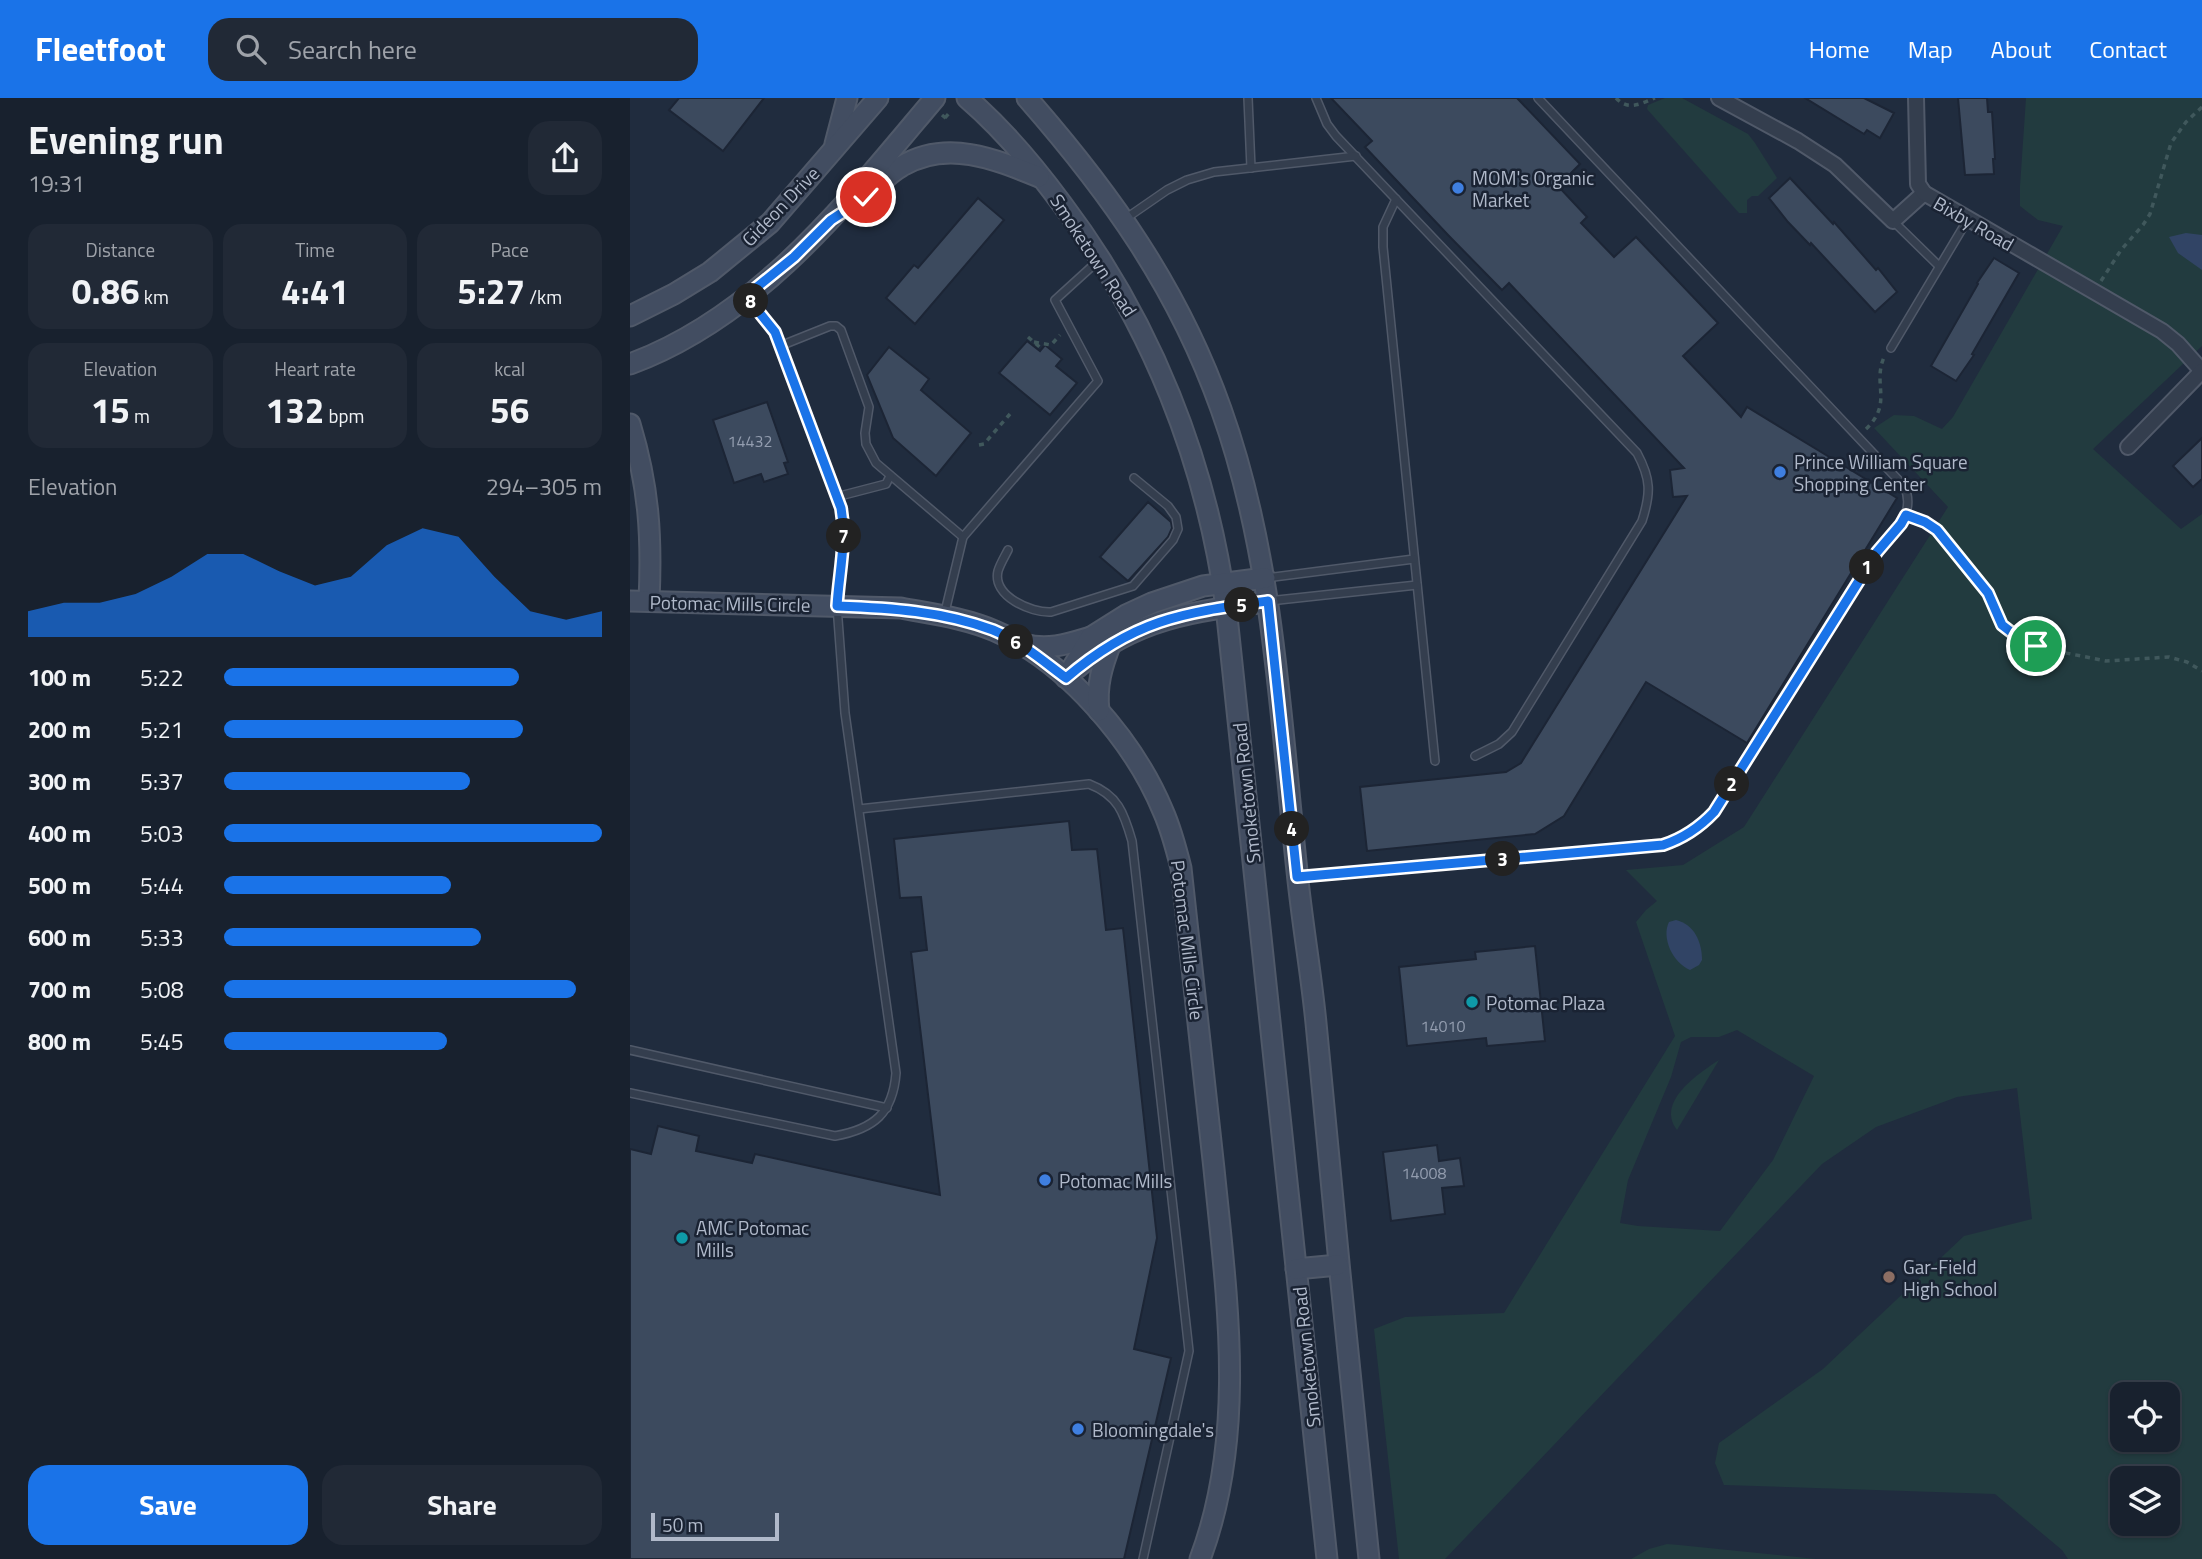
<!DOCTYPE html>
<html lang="en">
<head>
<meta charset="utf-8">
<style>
	body { margin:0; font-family:"Titillium Web",sans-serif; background:#212936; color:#f1f3f6; height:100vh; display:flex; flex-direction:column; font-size:26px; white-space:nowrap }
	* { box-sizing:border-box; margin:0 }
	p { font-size:23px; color:#9fa3aa }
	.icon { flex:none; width:38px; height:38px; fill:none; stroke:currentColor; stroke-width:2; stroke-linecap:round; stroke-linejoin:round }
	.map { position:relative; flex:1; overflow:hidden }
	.details { display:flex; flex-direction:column; background:#18212e; width:630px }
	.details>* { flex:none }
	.controls { position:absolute; left:1480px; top:1284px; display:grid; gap:14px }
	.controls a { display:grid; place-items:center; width:70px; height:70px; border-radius:14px; background:#18212e; box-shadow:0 2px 5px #0004,0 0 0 2px #363e4a; font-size:35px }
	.scale { position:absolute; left:21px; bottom:18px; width:128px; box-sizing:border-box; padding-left:7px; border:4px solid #b0b9ca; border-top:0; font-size:19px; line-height:24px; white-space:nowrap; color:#b0b9ca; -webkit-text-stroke:5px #1a2333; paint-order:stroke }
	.pin { position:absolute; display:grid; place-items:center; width:60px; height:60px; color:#fff; margin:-30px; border:4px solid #fff; border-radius:50%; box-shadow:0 2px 7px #0007 }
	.km { position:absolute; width:35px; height:35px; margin:-18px; border-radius:50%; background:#222; color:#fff; font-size:19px; line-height:35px; text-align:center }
	.round { display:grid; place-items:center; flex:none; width:74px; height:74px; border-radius:21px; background:#212936 }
	.headline { display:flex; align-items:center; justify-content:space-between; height:119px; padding:0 28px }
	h1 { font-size:38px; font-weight:700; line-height:52px }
	.figures { display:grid; grid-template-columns:repeat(3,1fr); gap:10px; height:119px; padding:7px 28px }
	.figures div { display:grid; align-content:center; border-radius:18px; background:#212936; text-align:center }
	.figures b { font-size:35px; font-weight:700 }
	.figures small { font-size:19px; font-weight:400 }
	.figures p { font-size:19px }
	.chart { height:196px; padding:14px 28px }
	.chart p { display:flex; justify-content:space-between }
	.chart svg { width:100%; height:126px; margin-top:7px; fill:#1a73e8; opacity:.7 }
	.button { display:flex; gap:14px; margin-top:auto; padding:14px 28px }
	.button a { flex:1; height:80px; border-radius:21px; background:#1a73e8; color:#fff; font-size:28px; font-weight:700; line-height:80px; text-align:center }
	.button a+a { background:#212936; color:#f1f3f6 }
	ul { padding:0 28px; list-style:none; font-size:23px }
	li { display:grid; grid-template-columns:112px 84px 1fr; align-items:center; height:52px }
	li i { height:18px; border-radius:9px; background:#1a73e8 }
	header { display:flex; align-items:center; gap:42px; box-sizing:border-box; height:98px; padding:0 35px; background:#1a73e8; color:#fff }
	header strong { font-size:33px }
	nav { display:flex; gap:38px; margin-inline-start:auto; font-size:24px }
	.search { width:490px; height:63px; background:#212936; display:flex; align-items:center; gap:18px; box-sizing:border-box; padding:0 24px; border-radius:21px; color:#9fa3aa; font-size:26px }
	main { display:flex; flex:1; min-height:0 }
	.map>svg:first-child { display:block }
	.green { fill:#223b3f; fill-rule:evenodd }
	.water { fill:#314465 }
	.building { fill:#3c4a5e; stroke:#1c2535; stroke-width:2 }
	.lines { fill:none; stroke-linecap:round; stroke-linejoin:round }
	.lane-casing { stroke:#505969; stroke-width:10 }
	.street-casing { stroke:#505969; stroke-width:18 }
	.secondary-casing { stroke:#505969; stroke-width:23 }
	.path { stroke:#40585c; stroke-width:3.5; stroke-dasharray:5 5; stroke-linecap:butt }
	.lane { stroke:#343e4e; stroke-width:7 }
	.street { stroke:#343e4e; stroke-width:14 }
	.secondary { stroke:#424d61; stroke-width:19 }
	.route-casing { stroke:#fff; stroke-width:14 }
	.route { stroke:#1a73e8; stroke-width:9 }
	.shop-dot { fill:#3f7fe0; stroke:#1a2333; stroke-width:2.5 }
	.culture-dot { fill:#0f9aa8; stroke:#1a2333; stroke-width:2.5 }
	.education-dot { fill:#8d6e63; stroke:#1a2333; stroke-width:2.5 }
	.labels { text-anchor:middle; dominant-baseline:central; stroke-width:5; stroke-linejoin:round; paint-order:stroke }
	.number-label { font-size:16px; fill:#939daf }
	.poi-label { font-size:19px; fill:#b0b9ca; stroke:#1a2333; text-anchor:start }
	.street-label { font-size:19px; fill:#b0b9ca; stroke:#1a2333 }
</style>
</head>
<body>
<header>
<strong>Fleetfoot</strong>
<div class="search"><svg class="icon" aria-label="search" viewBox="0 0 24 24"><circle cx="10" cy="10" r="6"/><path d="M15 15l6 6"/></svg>Search here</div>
<nav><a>Home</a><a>Map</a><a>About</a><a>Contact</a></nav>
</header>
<main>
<section class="details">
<div class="headline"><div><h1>Evening run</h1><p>19:31</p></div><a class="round"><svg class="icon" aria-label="share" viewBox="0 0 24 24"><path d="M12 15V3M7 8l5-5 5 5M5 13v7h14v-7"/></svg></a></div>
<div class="figures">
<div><p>Distance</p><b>0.86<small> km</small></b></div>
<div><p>Time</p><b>4:41</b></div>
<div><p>Pace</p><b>5:27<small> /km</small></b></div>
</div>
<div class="figures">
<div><p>Elevation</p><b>15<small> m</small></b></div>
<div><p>Heart rate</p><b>132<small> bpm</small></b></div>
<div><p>kcal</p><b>56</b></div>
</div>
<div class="chart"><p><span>Elevation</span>294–305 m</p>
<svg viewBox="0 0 160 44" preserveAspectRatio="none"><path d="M0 44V35L10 32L20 32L30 29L40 23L50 15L60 15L70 21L80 26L90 23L100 12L110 6L120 9L130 23L140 35L150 38L160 35V44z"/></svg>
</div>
<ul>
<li><b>100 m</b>5:22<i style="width:78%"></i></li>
<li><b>200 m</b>5:21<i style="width:79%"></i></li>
<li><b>300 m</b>5:37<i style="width:65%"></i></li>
<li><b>400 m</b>5:03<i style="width:100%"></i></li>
<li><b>500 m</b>5:44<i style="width:60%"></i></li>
<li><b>600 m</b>5:33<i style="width:68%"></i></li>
<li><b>700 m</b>5:08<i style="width:93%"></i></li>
<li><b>800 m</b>5:45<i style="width:59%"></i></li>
</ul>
<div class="button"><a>Save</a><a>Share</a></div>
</section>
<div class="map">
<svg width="1572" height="1461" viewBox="0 0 1572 1461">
	<rect width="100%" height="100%" fill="#202c3e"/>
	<g class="green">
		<path d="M1035,0H1052L1118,36L1125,45L1147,80L1128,98H1122L1117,102V115H1109L1017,11L1018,7Z"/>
		<path d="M1396,0H1572V248L1463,351L1551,431L1572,416V1461H1438L1432,1452L1365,1396L1094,1387L1085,1365L1089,1345L1193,1271L1334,1138L1402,1121L1387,990L1327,999L1246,1029L1192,1066L815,1461H769L744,1231L775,1219L874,1215L1045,938L1006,824L1016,812L1027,803L996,772L1053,767L1114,729L1318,409L1244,330L1264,317L1284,318L1312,331L1323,319L1433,128L1408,122L1390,108V88ZM1107,932L1184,978L1143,1062L1090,1133L1008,1128L990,1125L998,1082L1041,979L1051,944L1061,939H1089ZM1493,1297H1538V1342H1493ZM1493,1381H1538V1426H1493Z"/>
		<path d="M1089,962L1047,1032C1025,1004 1069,975 1089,962Z"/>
		<path d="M1037,1446L1049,1447L1186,1461H1001L1019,1451Z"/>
	</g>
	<g class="water">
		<path d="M1556,135L1572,137V172L1548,155L1539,139Z"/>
		<path d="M1046,822C1064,826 1072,844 1072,862L1069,867L1060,872C1043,865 1031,840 1039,824Z"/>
	</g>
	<g class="building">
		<path d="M49,0H134L93,53L39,12Z"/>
		<path d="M701,0H887L950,66L928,88L957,119L951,125L984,159L1006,139L1088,225L1053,258L1111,319L1117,309L1267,400L1117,645L1016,584L934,718L905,736L737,753L730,689L876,674L891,665L1057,398L1043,399L1040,372L1054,370L879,185L872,192L819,138L735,49L742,43Z"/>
		<path d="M1175,0H1234L1264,15L1250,40L1237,32L1234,36Z"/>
		<path d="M1328,0H1357L1358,14H1362L1365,61H1363L1364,76L1335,77Z"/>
		<path d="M1160,80L1203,126L1204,124L1246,172L1248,170L1267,194L1245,214L1181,145L1180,147L1158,124L1139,100Z"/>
		<path d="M348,100L374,122L285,226L256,200L284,167L288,170Z"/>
		<path d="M1364,160L1389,175L1342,256L1344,257L1326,283L1301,268L1348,186L1347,185Z"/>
		<path d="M397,243L410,253L415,247L432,261L426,268L447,285L420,317L369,275Z"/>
		<path d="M259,249L299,281L291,292L341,335L306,378L263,340L237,277Z"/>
		<path d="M137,304L158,364L154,365L158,376L134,384L131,376L104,385L83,322Z"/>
		<path d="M1572,340V381L1563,389L1543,368Z"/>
		<path d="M518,404L541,424L542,430L538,439L498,483L470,459Z"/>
		<path d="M439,723L442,752L467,751L476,832L493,830L527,1140L504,1251L541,1260L494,1461H0V1051L21,1056L28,1028L69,1038L66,1053L122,1065L125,1056L310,1097L281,854L297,852L291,799L270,800L264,741Z"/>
		<path d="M905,848L915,943L857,948L856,940L777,948L769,869L846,861L845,854Z"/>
		<path d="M807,1047L809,1063L830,1060L834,1088L812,1090L815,1116L761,1123L753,1054Z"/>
	</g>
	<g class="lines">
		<defs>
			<g id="lane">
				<path d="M618,0L621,70"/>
				<path d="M686,0L697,26L706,38L1007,355C1021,381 1021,395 1012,423L882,634L869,646L845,658"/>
				<path d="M766,101L753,129V149L805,663"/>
				<path d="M495,121L537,92L557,82L584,74L726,58"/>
				<path d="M1263,123L1309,168"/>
				<path d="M150,248L200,228H206L211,232L239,309L235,335L236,346L246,365L333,439"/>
				<path d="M1261,250L1338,121"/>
				<path d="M206,399L256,386L260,378"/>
				<path d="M378,452C375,458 370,466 368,473C362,498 401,515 421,514L503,488L543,442L548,431L546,419L538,408L504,380"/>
				<path d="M636,480L784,461"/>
				<path d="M639,503L787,487"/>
				<path d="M314,518L333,439L468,283L425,202L470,161"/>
				<path d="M229,711L459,686C488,697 494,715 502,743L559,1253L513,1461"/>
				<path d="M668,779L1033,747C1054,740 1069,730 1084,714L1247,454C1264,434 1287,415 1274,388L908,0"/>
				<path d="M0,952L257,1010"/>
				<path d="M0,995L205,1038C244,1031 263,1015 266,975L215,615L207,508L214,447V428L211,410L145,234L117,199"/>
			</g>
			<g id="street">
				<path d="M1089,0L1168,43L1205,67L1263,123L1294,95"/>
				<path d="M1286,0L1288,86L1294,95L1532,233L1548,246L1572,273"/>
				<path d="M1498,349L1572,273"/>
			</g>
			<g id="secondary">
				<path d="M337,0C373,31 404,68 432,106C521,224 576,363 596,509L697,1461"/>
				<path d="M397,0C481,96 548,190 591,311C644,459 650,618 667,773C672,824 681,874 686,925C703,1104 720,1282 739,1461"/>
				<path d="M205,46L217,0"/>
				<path d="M234,100C247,89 257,76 272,68C317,41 365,61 409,79"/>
				<path d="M0,218L44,196L80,174L140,125L248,0"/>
				<path d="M0,266C130,218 219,102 305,0"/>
				<path d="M0,326C19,389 22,438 19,503"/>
				<path d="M0,503L271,510C302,516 335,520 365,533C436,563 504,643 533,713C541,731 546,750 551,770C562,870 573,971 584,1071C597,1200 617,1336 570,1461"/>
				<path d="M394,546C417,553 438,546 461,539"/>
				<path d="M447,570C506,520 565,513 638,504"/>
				<path d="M436,580L461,539L496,517L522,505L573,488L635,480"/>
				<path d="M469,613C466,588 472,568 481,545"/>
				<path d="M666,1171L708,1167"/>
			</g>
		</defs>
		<use href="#lane" class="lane-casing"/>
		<use href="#street" class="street-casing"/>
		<use href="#secondary" class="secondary-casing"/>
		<g class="path">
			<path d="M986,0C998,13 1010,6 1025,0"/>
			<path d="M312,17L318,22"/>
			<path d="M315,20L320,14"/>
			<path d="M1471,183L1491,152L1513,127L1520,116L1541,45L1556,24L1572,9"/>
			<path d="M398,239L412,251"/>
			<path d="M404,244L421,247L430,237"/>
			<path d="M1236,331C1264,304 1241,286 1255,257"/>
			<path d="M349,347L354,346L380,316"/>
			<path d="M1286,421L1307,432L1358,495L1372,527L1397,544L1416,551L1476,563L1539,559L1557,564L1572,573"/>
		</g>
		<use href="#lane" class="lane"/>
		<use href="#street" class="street"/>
		<use href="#secondary" class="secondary"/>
	</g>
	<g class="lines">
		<defs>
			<path id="route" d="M236,99L201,122L164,159L116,198L145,234L211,410C217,443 209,475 207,508C260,510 312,513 363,532C390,543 413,563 436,580C505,521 552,515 638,503L667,779L1033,747C1054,740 1069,730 1084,714L1247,454L1271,426L1276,417L1295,424L1307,432L1358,495L1372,527L1385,537L1406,548"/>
		</defs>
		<use href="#route" class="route-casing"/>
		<use href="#route" class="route"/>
	</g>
	<g class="shop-dot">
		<circle cx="828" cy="90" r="7"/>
		<circle cx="1150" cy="374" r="7"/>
		<circle cx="415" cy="1082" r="7"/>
		<circle cx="448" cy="1331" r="7"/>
	</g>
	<g class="culture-dot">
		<circle cx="842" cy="904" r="7"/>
		<circle cx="52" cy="1140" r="7"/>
	</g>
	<circle class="education-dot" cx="1259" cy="1179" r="7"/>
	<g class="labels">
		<g class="number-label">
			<text x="120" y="343">14432</text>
			<text x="813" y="928">14010</text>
			<text x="794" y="1075">14008</text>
		</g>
		<g class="poi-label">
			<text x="842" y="79">MOM's Organic<tspan x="842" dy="22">Market</tspan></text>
			<text x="1164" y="363">Prince William Square<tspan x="1164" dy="22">Shopping Center</tspan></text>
			<text x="856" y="904">Potomac Plaza</text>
			<text x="429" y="1082">Potomac Mills</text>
			<text x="66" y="1129">AMC Potomac<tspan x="66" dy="22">Mills</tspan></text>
			<text x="1273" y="1168">Gar-Field<tspan x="1273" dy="22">High School</tspan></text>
			<text x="462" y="1331">Bloomingdale's</text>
		</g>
		<g class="street-label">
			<text transform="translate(150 108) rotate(-46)">Gideon Drive</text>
			<text transform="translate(1344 125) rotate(30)">Bixby Road</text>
			<text transform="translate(464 157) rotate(57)">Smoketown Road</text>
			<text transform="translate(100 505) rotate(1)">Potomac Mills Circle</text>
			<text transform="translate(616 695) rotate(-96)">Smoketown Road</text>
			<text transform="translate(558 842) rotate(83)">Potomac Mills Circle</text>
			<text transform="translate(676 1259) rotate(-96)">Smoketown Road</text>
		</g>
	</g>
</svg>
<div class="controls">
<a><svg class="icon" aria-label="locate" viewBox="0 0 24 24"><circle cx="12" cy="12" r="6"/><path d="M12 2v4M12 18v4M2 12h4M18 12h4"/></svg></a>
<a><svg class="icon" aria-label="layers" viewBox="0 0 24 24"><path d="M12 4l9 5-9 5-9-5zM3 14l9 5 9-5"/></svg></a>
</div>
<div class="scale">50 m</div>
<div class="pin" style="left:1406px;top:548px;background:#1e9e55"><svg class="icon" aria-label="arrive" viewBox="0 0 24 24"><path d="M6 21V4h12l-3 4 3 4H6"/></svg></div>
<div class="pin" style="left:236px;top:99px;background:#d93025"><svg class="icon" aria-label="check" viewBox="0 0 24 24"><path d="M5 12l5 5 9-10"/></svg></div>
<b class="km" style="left:1237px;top:469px">1</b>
<b class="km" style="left:1102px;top:686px">2</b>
<b class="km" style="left:873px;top:761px">3</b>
<b class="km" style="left:662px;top:731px">4</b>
<b class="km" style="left:612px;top:507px">5</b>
<b class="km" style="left:386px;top:544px">6</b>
<b class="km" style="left:214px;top:438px">7</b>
<b class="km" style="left:121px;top:203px">8</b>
</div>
</main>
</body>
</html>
